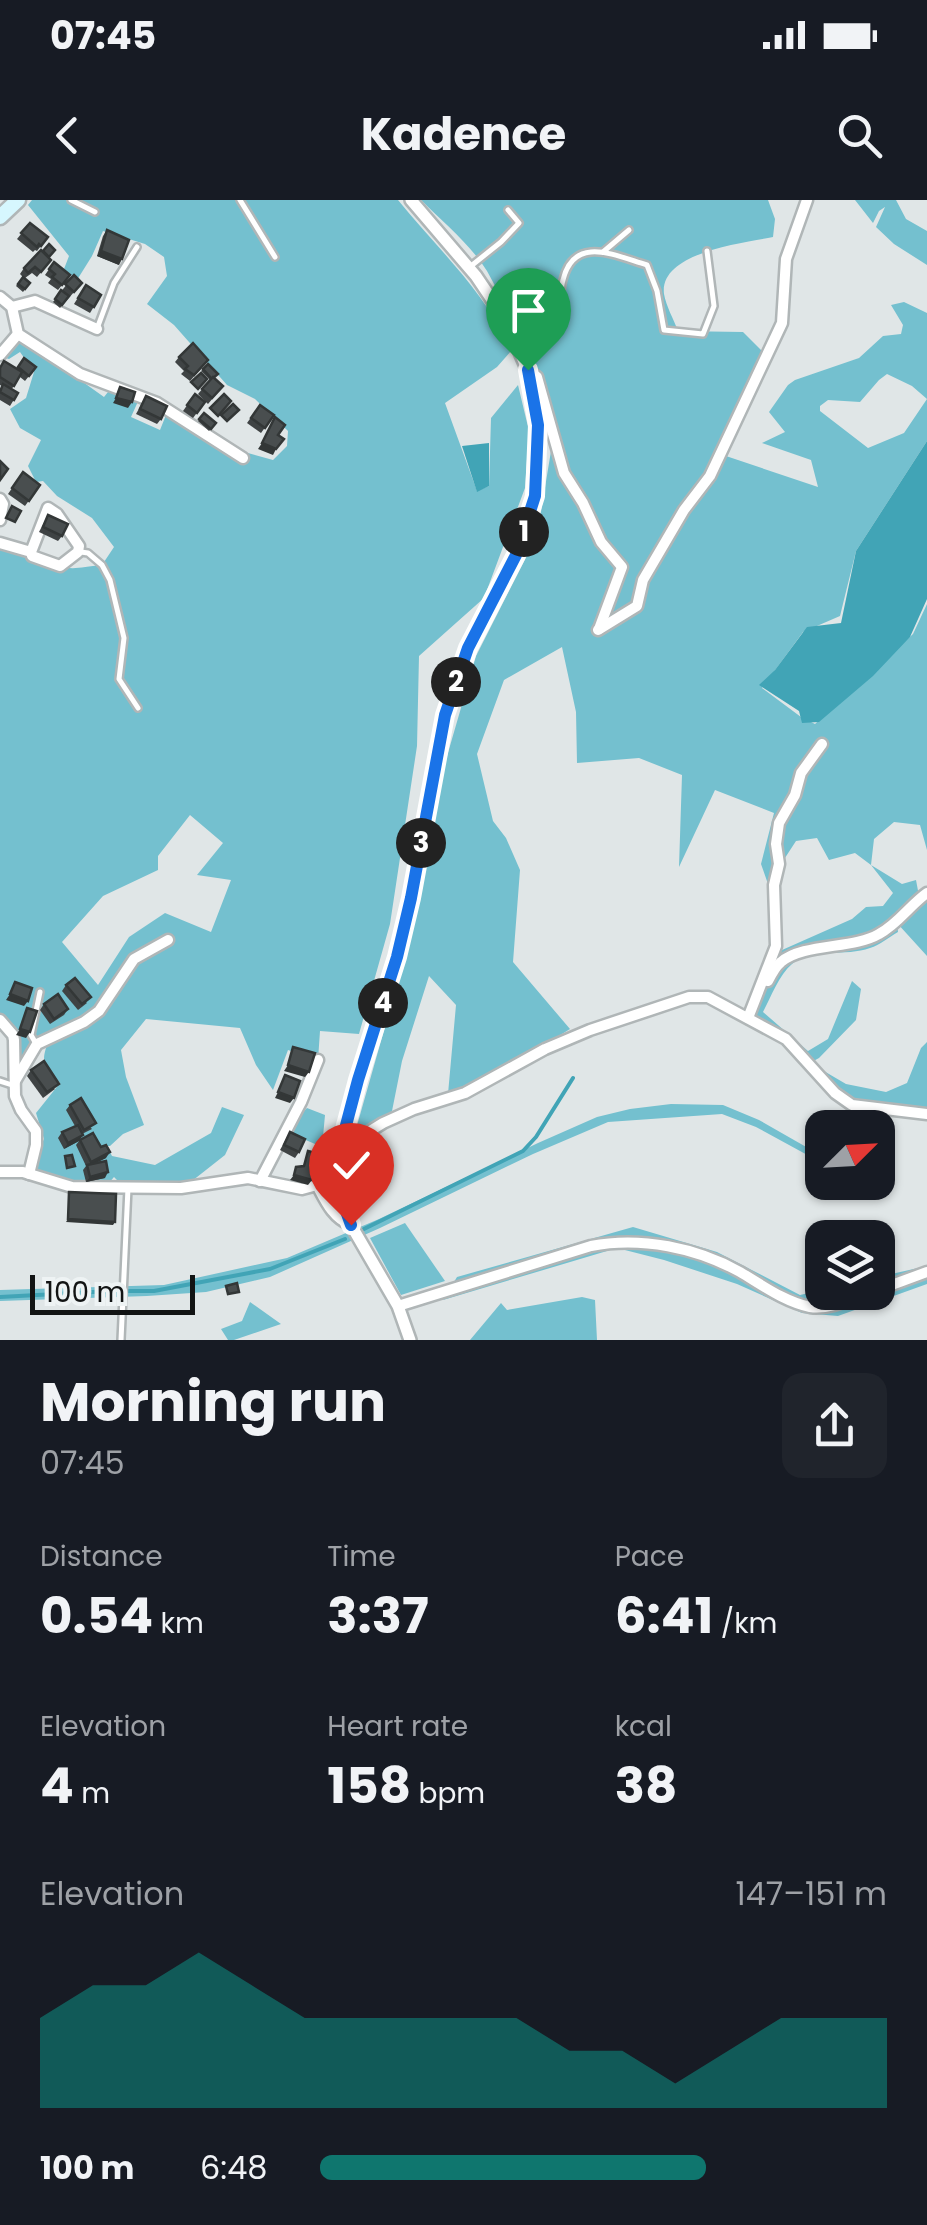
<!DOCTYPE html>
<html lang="en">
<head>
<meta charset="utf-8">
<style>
	body { margin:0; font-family:Poppins,sans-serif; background:#20242c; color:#f1f3f6; height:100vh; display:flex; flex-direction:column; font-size:38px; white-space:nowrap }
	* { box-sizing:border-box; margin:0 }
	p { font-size:32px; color:#9ea1a6 }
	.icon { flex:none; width:55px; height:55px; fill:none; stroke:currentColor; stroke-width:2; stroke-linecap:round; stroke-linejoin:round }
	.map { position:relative; height:1140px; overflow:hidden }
	.drawer { display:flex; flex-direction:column; background:#171b24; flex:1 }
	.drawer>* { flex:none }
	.needle { width:65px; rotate:66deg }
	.buttons { position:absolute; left:805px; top:910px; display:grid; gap:20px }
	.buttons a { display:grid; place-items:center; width:90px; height:90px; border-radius:20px; background:#171b24; box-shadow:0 2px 8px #0004; font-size:50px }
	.scale { position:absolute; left:30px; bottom:25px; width:165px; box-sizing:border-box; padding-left:10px; border:5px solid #121414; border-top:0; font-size:28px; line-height:35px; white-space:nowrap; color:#121414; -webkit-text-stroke:8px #eef3f4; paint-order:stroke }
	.pin { position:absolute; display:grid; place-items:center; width:85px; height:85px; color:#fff; margin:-102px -42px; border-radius:50% 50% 50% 0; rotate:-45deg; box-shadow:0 0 10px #0007 }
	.pin .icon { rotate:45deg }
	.km { position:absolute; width:50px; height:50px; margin:-25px; border-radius:50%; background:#222; color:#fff; font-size:28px; line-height:50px; text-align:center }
	.round { display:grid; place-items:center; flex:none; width:105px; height:105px; border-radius:20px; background:#20242c }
	.overview { display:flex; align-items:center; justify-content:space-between; height:170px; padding:0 40px }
	h1 { font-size:55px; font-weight:700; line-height:75px }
	.stats { display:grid; grid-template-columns:repeat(3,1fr); gap:15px; height:170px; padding:10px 40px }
	.stats div { display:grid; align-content:center }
	.stats b { font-size:50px; font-weight:700 }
	.stats small { font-size:28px; font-weight:400 }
	.stats p { font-size:28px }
	.chart { height:280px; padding:20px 40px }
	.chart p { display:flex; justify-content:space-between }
	.chart svg { width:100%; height:180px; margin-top:10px; fill:#0f766e; opacity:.7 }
	ul { padding:0 40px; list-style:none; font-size:32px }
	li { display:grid; grid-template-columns:160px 120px 1fr; align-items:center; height:75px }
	li i { height:25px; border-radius:12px; background:#0f766e }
	.status { display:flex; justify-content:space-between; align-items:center; height:70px; padding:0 50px; background:#171b24; direction:ltr }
	.status svg { height:28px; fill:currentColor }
	header { display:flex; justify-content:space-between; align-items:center; height:130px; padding:0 40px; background:#171b24; font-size:45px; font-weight:700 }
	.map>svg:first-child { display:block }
	.green { fill:#74c0cf; fill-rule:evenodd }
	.water { fill:#41a4b6 }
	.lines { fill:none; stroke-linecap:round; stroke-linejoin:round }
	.stream { stroke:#41a4b6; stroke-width:4 }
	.service-casing { stroke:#b0b6b7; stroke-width:10 }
	.minor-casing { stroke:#b0b6b7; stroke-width:15 }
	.tertiary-casing { stroke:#b0b6b7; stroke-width:16 }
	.secondary-casing { stroke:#b0b6b7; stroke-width:19 }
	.service { stroke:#fff; stroke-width:5 }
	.minor { stroke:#fff; stroke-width:10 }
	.tertiary { stroke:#fff; stroke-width:11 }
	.secondary { stroke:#d6f7fe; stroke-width:14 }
	.wall { fill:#3f4344 }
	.shaded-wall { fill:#333737 }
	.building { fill:#494e4f; stroke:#333737; stroke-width:2.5 }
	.route-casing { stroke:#fff; stroke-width:20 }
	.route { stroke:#1a73e8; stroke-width:12 }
</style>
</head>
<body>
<div class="status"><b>07:45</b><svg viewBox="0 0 49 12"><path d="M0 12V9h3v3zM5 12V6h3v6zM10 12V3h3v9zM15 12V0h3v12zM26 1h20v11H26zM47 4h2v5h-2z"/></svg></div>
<header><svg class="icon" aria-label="back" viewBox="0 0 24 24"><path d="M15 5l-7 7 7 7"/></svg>Kadence<svg class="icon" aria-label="search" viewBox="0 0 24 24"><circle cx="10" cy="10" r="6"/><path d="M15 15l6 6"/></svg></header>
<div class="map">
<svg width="927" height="1140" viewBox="0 0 927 1140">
	<rect width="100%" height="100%" fill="#e0e6e7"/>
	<g class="green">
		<path d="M32,0H398C439,50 484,91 512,150L497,167L445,203L477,291L489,286L491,218L518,185L529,231L525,288L484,398L419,456L417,546L390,724L359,834L320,831L318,860L288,850L273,890L256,865L240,828L146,819L121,850L126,877L144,925L123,934L110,946H107L112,956L155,965L211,933L222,907L244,915L225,955L192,981L151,985L120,983L114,977L108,984L71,983L30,969L44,939L36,913L60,883C43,864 40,864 49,839L37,845L15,868L14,840L0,821V343L32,357L40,353C65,374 72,368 102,365L114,347L92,318L57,296L43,281L36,282L28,266L41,240L20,228L10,209L26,198L34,172L20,152L9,159L2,157L16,139L45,155L104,197L112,187L140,197L131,217L160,230L168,210L219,245L273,260L287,246L288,231L255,199L227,185L174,125L147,104L167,76L164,57L145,44L103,31L92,56L77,80L64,69L69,56L28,5ZM190,615L223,643L197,675L231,680L211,732L165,713L129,737L98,785L62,742L103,696L158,670V656Z"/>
		<path d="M421,0H768L775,19L773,37C744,43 659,52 664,94C666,106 674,120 678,131L743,132L770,159L720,254L818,287L811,260L762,243L785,232L769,212L788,185L795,180L859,158L883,136L901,134L903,125L891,105L904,102L927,113V241L856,351L840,416L803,432L762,488L801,517L815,524L913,434L927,404V650L920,625L894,622L874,639L871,665L902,684L916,680L919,696L927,695V756L897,723L898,732C889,737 880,745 870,748C846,757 813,747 792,764C779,775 771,797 763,812L808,851L828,839L852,781L861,789L856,820L819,858L808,864L749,816L773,754L852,719L866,707L883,706L893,693L871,665L855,653L829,660L817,638L796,641L768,684L761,664L774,613L715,590L679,667L682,575L639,558L577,563L576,512L562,447L504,480L477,554L493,621L506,638L520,670L513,762L570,829L490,879L448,894L456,805L429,776L402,861L392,911L354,936L410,739L441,577L476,456L537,336L551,251L528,141C509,120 501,95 487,71C470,44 443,22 421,0ZM887,174L912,186L927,199L904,233L868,248L820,211V206L828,200L860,202L879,180Z"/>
		<path d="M855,0H896L906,19L927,31V65L894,44L876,27L885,7L879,11L873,23Z"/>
		<path d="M927,842V912C898,904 864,911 838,893C830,887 823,875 817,867L846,884L886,892L907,883L921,848Z"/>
		<path d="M671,904L723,905L759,920L822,956V963L756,927L722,914L608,922L533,954L380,1028L270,1077L206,1092L147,1096L0,1101V1090L164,1085L287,1058L379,1019L538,943L597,917L630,909Z"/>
		<path d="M307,908L325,915L322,947L287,932L295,920Z"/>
		<path d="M405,1023L445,1081L401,1095L370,1038Z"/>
		<path d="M633,1027L717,1052L800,1095L822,1090V1092H878V1077L927,1066V1084L838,1116L802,1113L737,1084L664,1060L617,1048L443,1100L457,1077Z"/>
		<path d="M582,1097L595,1100L597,1140H470L501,1103L507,1110Z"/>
		<path d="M250,1102L281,1124L234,1140H228L221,1129L242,1121Z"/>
	</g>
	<g class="water">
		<path d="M927,241V399L910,437L873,476L819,522L802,523L799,511L759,485L775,470L807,427L841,423L856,351Z"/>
		<path d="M489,243V286L477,292L462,246Z"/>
	</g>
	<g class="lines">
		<g class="stream">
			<path d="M364,1029L523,951L536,937L573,878"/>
			<path d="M0,1097L112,1091H154L270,1069L345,1039"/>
		</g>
		<defs>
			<g id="service">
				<path d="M71,0L95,12"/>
				<path d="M240,0L275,57"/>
				<path d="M603,52L629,30"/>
				<path d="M471,66L501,42L519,23L508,10"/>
				<path d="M98,126L114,83L137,47"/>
				<path d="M519,146C532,139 549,133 556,119C563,108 559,92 563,80C574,34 616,56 647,65L657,91L664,130L703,134L714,106L707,51"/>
				<path d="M81,352L88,353L102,365L110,380L124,438L119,479L138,508"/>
				<path d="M35,842L31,835L40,792"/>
				<path d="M0,881L12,885"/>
				<path d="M121,1140L128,988"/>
			</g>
			<g id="minor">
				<path d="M0,97L12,107L18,134L80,174L157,203L243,258"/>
				<path d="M12,107L35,101L97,129"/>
				<path d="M0,155L18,134"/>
				<path d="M528,171L537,177L564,273L583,303L601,342L622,367L599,429"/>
				<path d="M0,299L3,304L0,320"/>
				<path d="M0,343L31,352L32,356L60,366L78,352L79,346L57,314L48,308L31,352"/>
				<path d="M598,430L637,406L643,380L684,310L710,276L782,123L786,59L807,0"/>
				<path d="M768,781C771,775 776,766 781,762C803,743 854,749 879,734C898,724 910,705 927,693"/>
				<path d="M748,818L776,746L774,685L779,664L776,644L779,623L795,595L801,573L822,544"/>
				<path d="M0,820L13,835L14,840L15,896L21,910L36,931V945L29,974"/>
				<path d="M15,881L37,844L84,822L99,811L134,759L168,740"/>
				<path d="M0,972H23L72,987L181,988L248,978L302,989L317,985L327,978L362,936L383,923L414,909L465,893L545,849L590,830L689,797H708L786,839L835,893L852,905L927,914"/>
				<path d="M260,981L301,902L318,860"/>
				<path d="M317,985C326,1002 333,1018 351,1025"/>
				<path d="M878,1090L927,1072"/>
				<path d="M398,1106L591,1046C641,1036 697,1048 740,1072C762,1085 785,1102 810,1107C830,1110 850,1099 869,1092"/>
			</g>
			<path id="tertiary" d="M410,1140L398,1106L351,1025L342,1000L337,966L347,918L397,757L411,698L445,515L469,449L516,355L535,296L538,225L528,171L507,122L476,76L411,0"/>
			<path id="secondary" d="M0,17L18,0"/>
		</defs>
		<use href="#service" class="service-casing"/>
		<use href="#minor" class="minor-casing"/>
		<use href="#tertiary" class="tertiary-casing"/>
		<use href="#secondary" class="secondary-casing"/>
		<use href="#service" class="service"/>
		<use href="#minor" class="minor"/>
		<use href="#tertiary" class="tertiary"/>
		<use href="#secondary" class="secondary"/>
	</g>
	<g class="wall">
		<path d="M30,23L48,37L37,51L35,50L33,52L17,39Z"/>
		<path d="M107,30L119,65L97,56L103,36Z"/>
		<path d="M49,58L51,60L37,77L32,73L25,78L30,83L23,92L16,86L23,77L20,74L24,68Z"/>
		<path d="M54,62L70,75L58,90L48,83L51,79L45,75Z"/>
		<path d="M74,75L82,83L60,108L53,102Z"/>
		<path d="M86,85L101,95L90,113L74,104Z"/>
		<path d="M527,89L553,99L531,110L523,95Z"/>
		<path d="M179,157L204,165L190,181L181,174L184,171L175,162Z"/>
		<path d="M24,158L36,167L25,181L20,177L11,190L18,193L10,206L0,200V189L2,186L0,185V167L17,168Z"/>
		<path d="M208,164L214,178L223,186L208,204L198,194L210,180L201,171Z"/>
		<path d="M195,194L205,202L193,218L183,211Z"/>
		<path d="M146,196L161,219L157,224L136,214Z"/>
		<path d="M260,205L274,215L261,233L247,223Z"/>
		<path d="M204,213L216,223L209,231L198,221Z"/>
		<path d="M23,272L40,285L25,306L8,294Z"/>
		<path d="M48,315L62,336L58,341L39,332Z"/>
		<path d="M66,785L87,803L78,810L62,791Z"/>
		<path d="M44,804L68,809L64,815L50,824L40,810Z"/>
		<path d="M31,870L55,889L43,898L27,876Z"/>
		<path d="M70,905L92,929L82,934L80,939L106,958L96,963L105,978L86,982L83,970L86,966L76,945L79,941L64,949L58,938L62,932L75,926L66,910Z"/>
		<path d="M290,932L299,952L295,958L280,950Z"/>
	</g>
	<g class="shaded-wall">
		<path d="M101,51L122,59L119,65L97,56Z"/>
		<path d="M557,93L553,99L531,110L534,104Z"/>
		<path d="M116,198L132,202L128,208L113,203Z"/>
		<path d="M262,243L276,249L273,255L258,249Z"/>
		<path d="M10,794L28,801L24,806L6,800Z"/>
		<path d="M20,829L30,832L26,838L16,835Z"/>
		<path d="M288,865L309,872L305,877L284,871Z"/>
		<path d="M278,892L294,898L290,903L275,898Z"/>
		<path d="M83,935L79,941L64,949L68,943Z"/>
		<path d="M110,952L106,958L87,967L91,962Z"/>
		<path d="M108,972L105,978L86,982L90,977Z"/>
		<path d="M294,975L312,980L308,985L290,980Z"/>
		<path d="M68,1019L115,1022L113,1025L66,1022Z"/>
	</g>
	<g class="building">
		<path d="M30,23L48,37L41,46L39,44L37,47L21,33Z"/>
		<path d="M107,30L129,40L122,59L101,51Z"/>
		<path d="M49,44L55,50L49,57L43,51Z"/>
		<path d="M41,50L51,60L41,72L35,67L28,73L24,68Z"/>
		<path d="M54,62L70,75L62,85L52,77L55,74L49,69Z"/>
		<path d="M74,75L82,83L74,92L65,84Z"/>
		<path d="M23,77L30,83L25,89L18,84Z"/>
		<path d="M548,80L557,93L534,104L527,89Z"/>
		<path d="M86,85L101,95L94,107L78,98Z"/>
		<path d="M61,90L69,96L62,105L55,99Z"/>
		<path d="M193,143L208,160L194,175L185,169L188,166L179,157Z"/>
		<path d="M24,158L36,167L29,176L18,167Z"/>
		<path d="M4,161L22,172L14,186L0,177V168Z"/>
		<path d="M208,164L218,174L212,179L203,169Z"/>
		<path d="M201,173L207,179L198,189L191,182Z"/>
		<path d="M213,177L223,186L212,198L202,189Z"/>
		<path d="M3,184L18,193L14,200L0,192Z"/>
		<path d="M120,187L135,192L132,202L116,198Z"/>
		<path d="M195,194L205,202L197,213L187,205Z"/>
		<path d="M224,194L231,201L218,216L210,208Z"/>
		<path d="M146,196L167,206L161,219L140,209Z"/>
		<path d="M233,204L239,210L227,221L221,215Z"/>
		<path d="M260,205L274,215L265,228L251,218Z"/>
		<path d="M204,213L216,223L211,229L199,219Z"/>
		<path d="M275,217L285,225L278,235L284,239L276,249L262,243Z"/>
		<path d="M0,261L8,269L0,280Z"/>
		<path d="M23,272L40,285L29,301L12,288Z"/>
		<path d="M12,306L21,311L15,322L6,318Z"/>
		<path d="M48,315L68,324L62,336L43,327Z"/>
		<path d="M75,778L91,797L82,804L66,785Z"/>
		<path d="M15,782L32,788L28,801L10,794Z"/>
		<path d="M58,794L68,809L54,819L44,804Z"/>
		<path d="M27,808L37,811L30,832L20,829Z"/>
		<path d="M293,847L315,853L309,872L288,865Z"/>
		<path d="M44,861L59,884L47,892L31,870Z"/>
		<path d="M285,875L300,881L294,898L278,892Z"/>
		<path d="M81,898L96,923L84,930L70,905Z"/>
		<path d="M78,925L83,935L68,943L62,932Z"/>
		<path d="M290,932L305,939L299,952L284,945Z"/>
		<path d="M93,933L101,947L106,945L110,952L91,962L80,940Z"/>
		<path d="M308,951L319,954L312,980L294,975L296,967L304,966Z"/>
		<path d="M72,955L75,966L67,968L65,956Z"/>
		<path d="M106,961L108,972L90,977L87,965Z"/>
		<path d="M69,992L116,994L115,1022L68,1019Z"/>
		<path d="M237,1083L239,1092L228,1094L226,1086Z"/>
	</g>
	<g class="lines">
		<defs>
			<path id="route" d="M351,1025L342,1000L338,976L340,948L358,880L397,757L411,698L445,515L468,448L516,355L535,296L538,225L528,170"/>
		</defs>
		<use href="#route" class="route-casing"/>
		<use href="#route" class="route"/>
	</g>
</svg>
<div class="buttons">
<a><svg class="needle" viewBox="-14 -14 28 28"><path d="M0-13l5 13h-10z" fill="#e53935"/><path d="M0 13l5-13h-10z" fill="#9ea1a6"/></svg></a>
<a><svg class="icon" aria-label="layers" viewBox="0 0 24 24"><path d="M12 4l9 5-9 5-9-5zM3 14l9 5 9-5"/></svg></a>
</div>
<div class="scale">100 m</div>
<div class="pin" style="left:528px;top:170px;background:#1e9e55"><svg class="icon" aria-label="arrive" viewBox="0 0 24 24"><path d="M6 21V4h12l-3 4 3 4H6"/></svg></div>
<div class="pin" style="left:351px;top:1025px;background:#d93025"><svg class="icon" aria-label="check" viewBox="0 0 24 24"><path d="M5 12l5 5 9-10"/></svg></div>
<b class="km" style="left:524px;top:332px">1</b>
<b class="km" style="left:456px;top:482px">2</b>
<b class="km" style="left:421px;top:643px">3</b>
<b class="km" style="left:383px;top:803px">4</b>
</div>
<section class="drawer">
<div class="overview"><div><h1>Morning run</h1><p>07:45</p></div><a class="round"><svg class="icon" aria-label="share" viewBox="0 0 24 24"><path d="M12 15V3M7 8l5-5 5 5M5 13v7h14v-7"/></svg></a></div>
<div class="stats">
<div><p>Distance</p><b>0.54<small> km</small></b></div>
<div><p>Time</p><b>3:37</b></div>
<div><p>Pace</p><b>6:41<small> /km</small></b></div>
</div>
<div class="stats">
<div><p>Elevation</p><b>4<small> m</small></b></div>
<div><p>Heart rate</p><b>158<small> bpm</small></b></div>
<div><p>kcal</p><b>38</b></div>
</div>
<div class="chart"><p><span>Elevation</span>147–151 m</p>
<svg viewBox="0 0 160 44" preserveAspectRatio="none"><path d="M0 44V22L10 14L20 14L30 6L40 14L50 22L60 22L70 22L80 22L90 22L100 30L110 30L120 38L130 30L140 22L150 22L160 22V44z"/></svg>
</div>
<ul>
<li><b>100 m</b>6:48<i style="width:68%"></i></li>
</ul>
</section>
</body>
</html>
